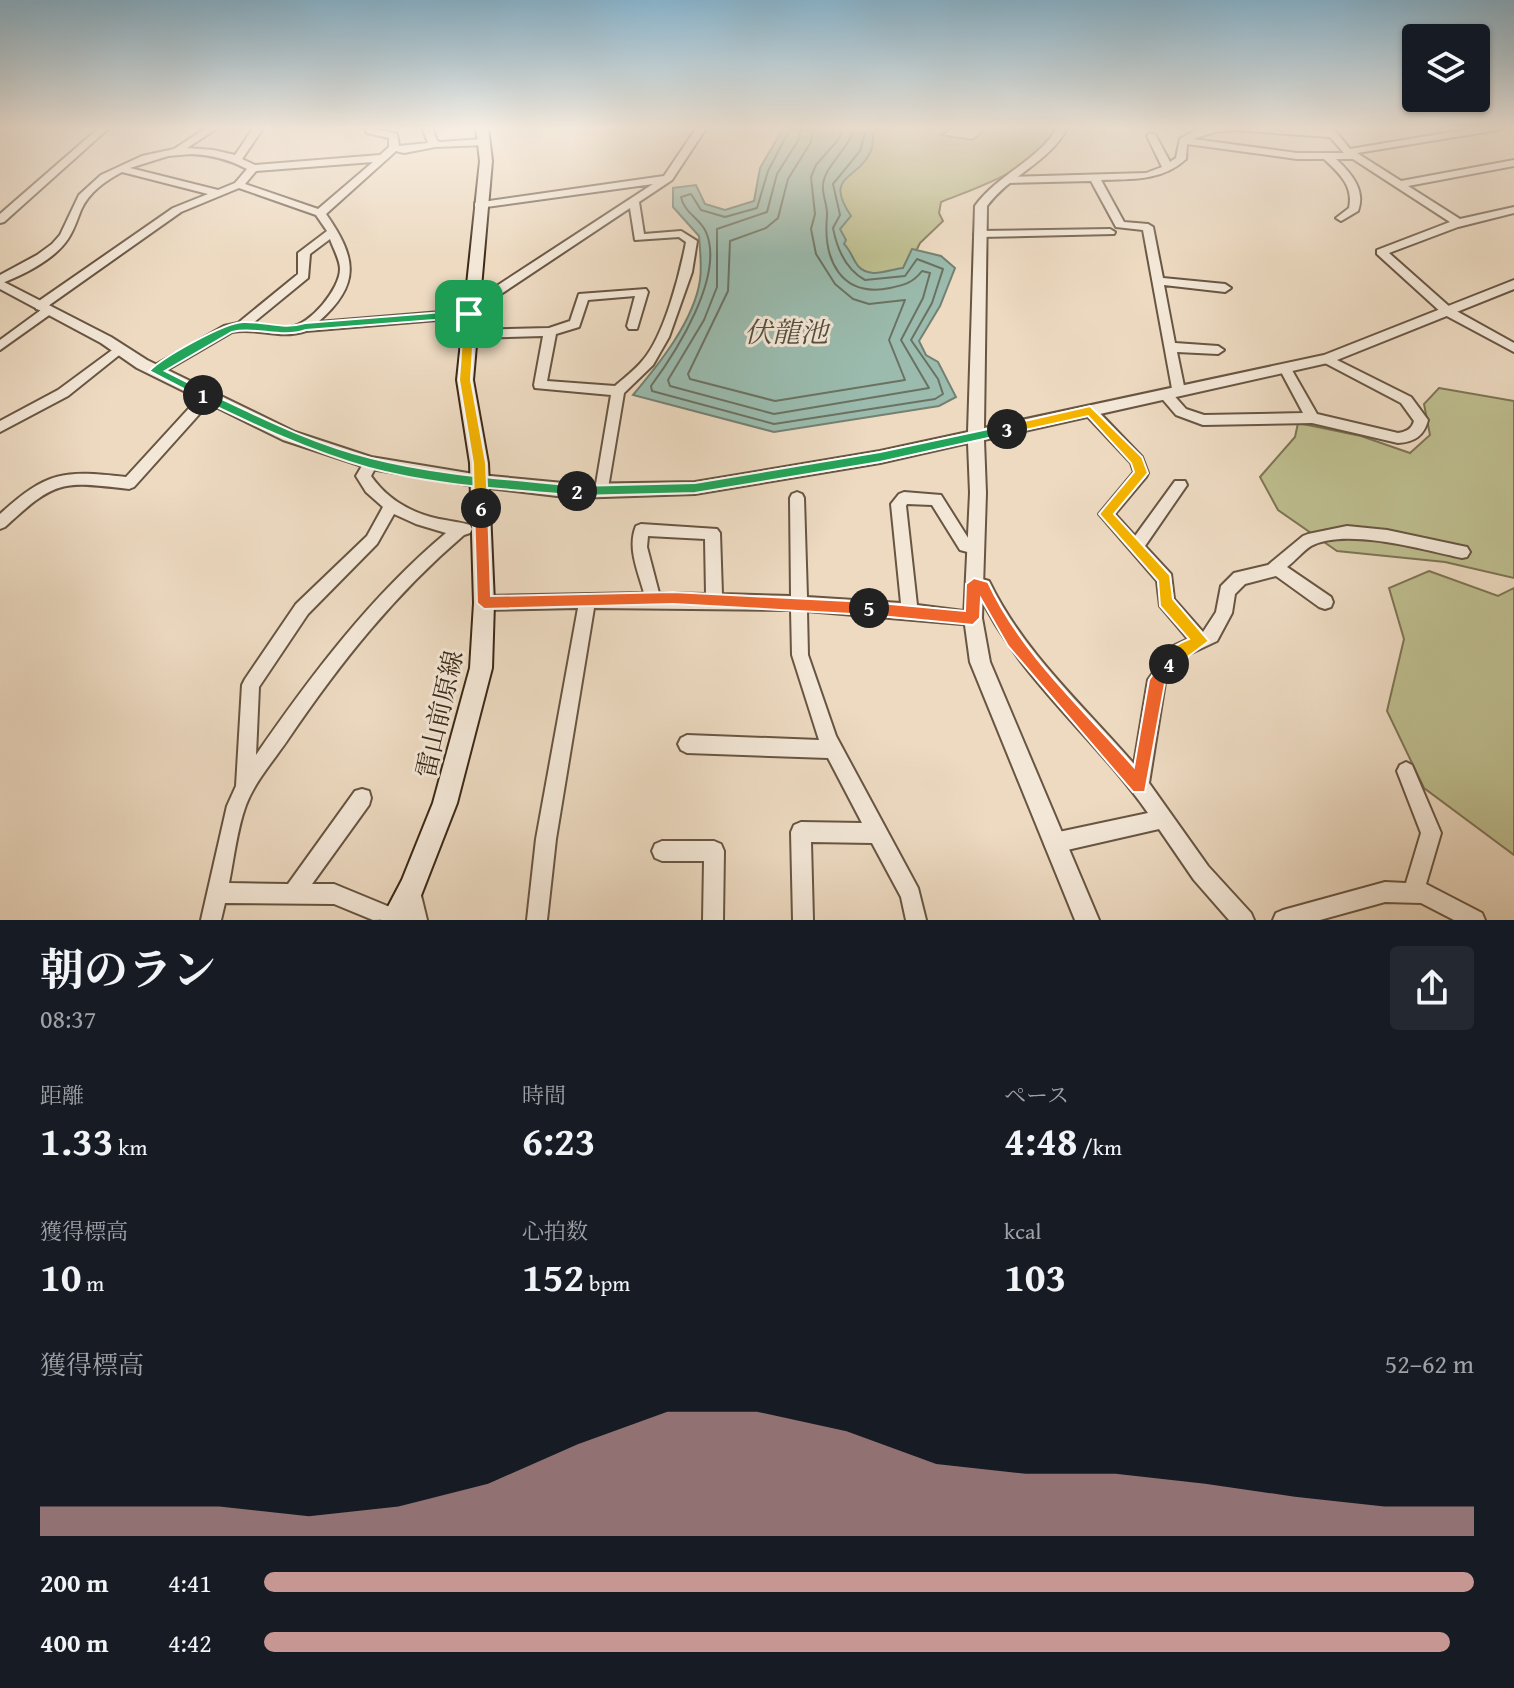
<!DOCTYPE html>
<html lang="ja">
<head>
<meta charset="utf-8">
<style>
	body { margin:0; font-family:"Gentium Book Plus","Noto Serif JP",serif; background:#242831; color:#f1f3f6; height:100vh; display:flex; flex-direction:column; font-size:30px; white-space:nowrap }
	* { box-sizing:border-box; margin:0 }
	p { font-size:26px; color:#9ea1a6 }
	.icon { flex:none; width:44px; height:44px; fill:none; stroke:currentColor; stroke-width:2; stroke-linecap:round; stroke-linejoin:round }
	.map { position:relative; height:920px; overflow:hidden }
	.details { display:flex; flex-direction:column; background:#171b24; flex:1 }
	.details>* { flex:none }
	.fabs { position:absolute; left:1402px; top:24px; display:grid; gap:16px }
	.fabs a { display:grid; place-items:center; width:88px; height:88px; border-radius:8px; background:#171b24; box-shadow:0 2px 6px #0004; font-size:40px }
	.pin { position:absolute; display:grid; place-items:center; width:68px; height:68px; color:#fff; margin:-34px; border-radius:16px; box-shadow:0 4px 12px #0006 }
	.km { position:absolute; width:40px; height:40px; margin:-20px; border-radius:50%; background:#222; color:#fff; font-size:22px; line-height:40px; text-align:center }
	.round { display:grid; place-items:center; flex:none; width:84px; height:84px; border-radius:8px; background:#242831 }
	.summary { display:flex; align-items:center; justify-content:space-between; height:136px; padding:0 40px }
	h1 { font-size:44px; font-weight:700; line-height:60px }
	.stats { display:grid; grid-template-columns:repeat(3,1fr); gap:12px; height:136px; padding:8px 40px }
	.stats div { display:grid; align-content:center }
	.stats b { font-size:40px; font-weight:700 }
	.stats small { font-size:22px; font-weight:400 }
	.stats p { font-size:22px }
	.chart { height:224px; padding:16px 40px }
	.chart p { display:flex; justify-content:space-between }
	.chart svg { width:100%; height:144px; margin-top:8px; fill:#c59692; opacity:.7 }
	ul { padding:0 40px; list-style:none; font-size:26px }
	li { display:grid; grid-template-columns:128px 96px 1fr; align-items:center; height:60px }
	li i { height:20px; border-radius:10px; background:#c59692 }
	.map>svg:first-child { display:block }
	.green { fill:#bebe8f; stroke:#7d7453; stroke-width:2 }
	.water { fill:#9abbae; stroke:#748172; stroke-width:2 }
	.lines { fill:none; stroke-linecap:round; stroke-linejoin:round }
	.shore { stroke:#6b7262; stroke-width:2 }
	.minor-casing { stroke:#685542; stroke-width:4 }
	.tertiary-casing { stroke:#685542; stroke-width:4 }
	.secondary-casing { stroke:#3c2917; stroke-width:4 }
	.minor { fill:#f3e7d7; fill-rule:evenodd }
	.tertiary { fill:#f3e7d7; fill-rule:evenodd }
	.secondary { fill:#f3e7d7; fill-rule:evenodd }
	.split-1 { fill:#22a559; stroke:#fff; stroke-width:2 }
	.split-2 { fill:#22a559; stroke:#fff; stroke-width:2 }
	.split-3 { fill:#22a559; stroke:#fff; stroke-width:2 }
	.split-4 { fill:#f5b400; stroke:#fff; stroke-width:2 }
	.split-5 { fill:#f0652b; stroke:#fff; stroke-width:2 }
	.split-6 { fill:#f0652b; stroke:#fff; stroke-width:2 }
	.split-7 { fill:#f5b400; stroke:#fff; stroke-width:2 }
	.labels { text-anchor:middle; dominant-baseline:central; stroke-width:6; stroke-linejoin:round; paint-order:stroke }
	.street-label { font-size:26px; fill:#3c2917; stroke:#f3e7d7 }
	.water-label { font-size:28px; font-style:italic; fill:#544e3d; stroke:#f3e7d7 }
</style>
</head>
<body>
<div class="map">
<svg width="1514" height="920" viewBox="0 0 1514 920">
	<rect width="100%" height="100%" fill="#eddac1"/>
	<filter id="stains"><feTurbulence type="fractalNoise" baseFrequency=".0025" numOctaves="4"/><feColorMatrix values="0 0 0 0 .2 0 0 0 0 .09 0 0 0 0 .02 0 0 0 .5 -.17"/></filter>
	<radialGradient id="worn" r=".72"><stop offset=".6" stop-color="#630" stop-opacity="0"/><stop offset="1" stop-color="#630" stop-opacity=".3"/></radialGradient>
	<g class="green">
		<path d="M874,127H954L941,135L973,140L988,127H1055C1039,169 978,187 941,202L939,213L943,221L920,243L907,269L872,276L857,271L838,241L834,182Z"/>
		<path d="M1439,388L1514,401V578L1445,562L1337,551L1278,510L1260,477L1295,437L1298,423L1361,436L1410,453L1430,435L1424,404Z"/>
		<path d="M1429,571L1498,596L1514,588V855L1424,788L1387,711L1404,639L1389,588Z"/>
	</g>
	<path class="water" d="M784,127H878C870,135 875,141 871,151C858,181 823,174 851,216L840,229L846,240L844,244C851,251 852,258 858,266C870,279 887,270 903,268L912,249L941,256L955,268L940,306L919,341L926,355L938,362L956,397L939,406L774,432L633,395C659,364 694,321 700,280C702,266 700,250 699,236L673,207V188L696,185L705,204L725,210L754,201L760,168Z"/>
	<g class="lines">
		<g class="shore">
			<path d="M791,127L768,171L757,208L725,217L701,210L691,194L681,197C684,213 700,218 706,232C725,276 676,352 651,386L652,391L774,424L935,399L943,394L938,379L911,340L932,303L943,269L917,259L905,276L865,280C845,269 837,249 833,228L840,215L833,184L860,151L867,127"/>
			<path d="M801,127L799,139L777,174L767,212L717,229V287L704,320L668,380L670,386L774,414L929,388L901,340L923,298L930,273L922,271C913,283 904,285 890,288C840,298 823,259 827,216C828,206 822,196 823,185C824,167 849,148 856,127"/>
			<path d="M813,127L811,142L788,179L778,218L766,228L730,241L728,291L688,374L690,379L775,401L905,380L889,340L905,300L869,304L853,299L835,284L816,254L811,229L815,214L811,177L816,165L838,140L843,127"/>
		</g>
		<defs>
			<g id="minor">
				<path d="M100,127H110L4,222L0,223V214Z"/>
				<path d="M208,127H219L187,148L213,150L235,155L254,127H264L242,159L255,165L380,155L389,147V138L367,133L364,127H374V129L397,134L399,146L428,143L422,127H432L437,141L440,142L484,139L489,142L484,145L435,147L404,153L396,151L326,214C356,257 362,284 318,322L465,310L466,306L653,184L479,208L475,207V203L664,176L697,127H707L672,180L639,202L644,234L681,231L697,241L692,272L669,337L653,365L624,393L607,494H597L595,490L611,395L535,388L534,385L543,336L468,338L462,334L468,330L549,328L570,321L579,294L646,289L648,292L637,329H629L627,326L635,296L588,300L579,327L556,334L547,381L615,386C624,378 635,370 643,360C664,336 680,274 686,242L679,237L635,240L630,208L474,312L473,317L306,331C278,340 258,327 232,332L160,374H150L149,371L150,368L224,326L238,323L298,274V253L327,231L316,215L239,188L181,212L48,306L52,307V313L0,350V340L41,310L36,309V303L173,208L208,194L122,172C105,181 89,192 81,210C77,220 74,230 68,239C54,260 23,275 0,284V275L37,255L52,244L60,235L79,195L101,175L142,156L174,149ZM191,154C212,155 228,159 247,169L235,183L218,190L130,168L168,156ZM373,162L318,209L245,184L256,171ZM330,239C333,248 340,260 340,269C340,289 310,325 290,327C279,329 264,325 253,323L308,278L310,254Z"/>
				<path d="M1212,127H1291L1325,131L1322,127H1332L1350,149L1481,127H1503L1498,130L1357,153L1401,181L1514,160V166L1408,186L1460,219L1514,207V213L1458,227L1389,253L1451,308L1514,343V352L1443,314L1377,254V250L1450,222L1353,159H1336C1351,173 1366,190 1358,211L1341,221L1336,218L1349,208C1354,186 1339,173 1324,159H1297L1187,144L1186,159C1162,181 1132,179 1101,180L1124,222L1148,224L1153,227L1163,278L1225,284L1231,288L1225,292L1164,285L1175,343L1218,346L1224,350L1218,354L1177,352L1185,391L1183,394H1173L1143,230L1116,227L1091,181L1007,183L1002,180L1007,177L1146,173L1162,167L1147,136L1149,134H1155L1170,162L1176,158L1180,139L1194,131ZM1234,130L1330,137L1344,153H1297L1193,139L1215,132Z"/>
				<path d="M1110,229L1115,232L1114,234L979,237L974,234L979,231Z"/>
				<path d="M119,345L123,346L125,349L123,352L68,396L0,432V421L58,390Z"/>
				<path d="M1327,355L1411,397L1428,420C1424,436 1414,442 1398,443L1312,423L1203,425L1176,415L1158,394L1160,391H1170L1186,409L1204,415L1303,413L1279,368L1285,364L1289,365L1317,414L1398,433C1406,432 1412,429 1414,421L1401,403L1323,362L1321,359Z"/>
				<path d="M207,392L214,397L212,400L134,487L129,489C61,481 56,480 5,527L0,529V514C47,471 64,470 126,477L202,394Z"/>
				<path d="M1090,406L1095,408L1142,457L1148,473L1146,477L1115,514L1135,536L1175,481H1185L1187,485L1145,546L1171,574L1174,599L1203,632L1216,612L1221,586L1234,573L1268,565L1303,536L1308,534L1347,526L1387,530L1462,546L1467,547L1470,552L1467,557L1462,558C1425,550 1345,527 1311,546C1303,551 1295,561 1287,567L1331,597L1333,602L1331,607L1325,609L1319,607L1276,576L1245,584L1235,594L1232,613L1217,641L1183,657L1165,683L1149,783L1208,866L1251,913L1254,920H1229L1194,880L1159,829L1054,853L1047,850L1044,843L1047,836L1054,833L1148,813C1094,736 1018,678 978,592L968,589L966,584L968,579L974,577L989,581C1024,653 1082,704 1134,764L1148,680L1171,647L1188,639L1160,606L1157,581L1099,514L1134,472L1131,463L1085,414L1083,411L1085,408Z"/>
				<path d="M371,458L376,459L378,463L371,476C387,499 411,513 439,519C449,521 460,522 470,525L472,529L470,533L464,535C395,594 340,663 289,738C275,759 255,781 246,805C237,829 234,858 229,883L288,884L355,791L362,789L369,791L371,798L369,805L312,884H334L402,912L405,919L373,920L334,904L225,903L221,920H201L227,806L236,786L242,685L245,679L296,604L367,536L383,507L366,492L356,476L366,459ZM394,514L416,524L446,533C371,596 312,674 256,755L259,687L308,614L377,544Z"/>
				<path d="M797,492L802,494L804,498L807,597L901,603L891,504L899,494L904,492L941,495L970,541L980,544L983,548L980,552L975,554L960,550L932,505L907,504L906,506L917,605L979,613L981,618L979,623L973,625L807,611L808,655L836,736L918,888L926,920H906L901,897L872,843L811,842L813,920H793L791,832L794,825L801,822L862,823L828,758L687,753L681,750L678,744L681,738L687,735L819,740L792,655L791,610L594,608L556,839L547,920H527L536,839L578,608L484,610L478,608L476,603L478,598L484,596L644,593C638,571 627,548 636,526L641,524L717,529L720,533L722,594L791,596L790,498L792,494ZM648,536L705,539L706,594L659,593L647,547Z"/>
				<path d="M1406,762L1412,765L1441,833L1426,884L1482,913L1485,920H1454L1421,903L1385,902L1320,920H1273L1276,913L1283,910L1385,882L1406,883L1421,833L1397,771L1400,765Z"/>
				<path d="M662,841H714L721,844L724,851L723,920H703L704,861H662L655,858L652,851L655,844Z"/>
				<path d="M411,880L418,883L427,920H407L401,890L404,883Z"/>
			</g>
			<path id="tertiary" d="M1058,127H1068C1048,164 1011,174 987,206L984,428L1324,355L1514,280V289L1332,362L984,440L986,493L982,618L990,662L1099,920H1075L970,662L964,618L970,493L968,443L880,463L695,494L574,498L480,487L371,469L283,440L137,368L101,343L0,289V280L111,337L147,360L295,432L371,457L480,475L574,484L695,482L880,451L968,432L975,206C998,174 1038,161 1058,127Z"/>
			<path id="secondary" d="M476,127H488L492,161L473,380L488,463L494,603L492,668L457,803L420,898L408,920H381L402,880L433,803L470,668L474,603L470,463L457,380L480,161Z"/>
		</defs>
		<use href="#minor" class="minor-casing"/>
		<use href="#tertiary" class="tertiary-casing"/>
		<use href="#secondary" class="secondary-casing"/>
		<use href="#minor" class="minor"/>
		<use href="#tertiary" class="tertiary"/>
		<use href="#secondary" class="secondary"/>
	</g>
	<linearGradient id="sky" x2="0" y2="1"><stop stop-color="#89b7d1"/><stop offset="0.5" stop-color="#f7eee3"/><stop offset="1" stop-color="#f7eee3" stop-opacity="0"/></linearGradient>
	<rect width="1514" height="256" fill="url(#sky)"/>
	<path class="split-1" d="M469,310L473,317L306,330C280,339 257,326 232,332L165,371L207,392V398L203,399L149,371C163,357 223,323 243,322C266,321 282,330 305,323Z"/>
	<path class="split-2" d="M198,392H207C260,417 313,444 371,458C437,475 509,479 577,486L583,491L577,496C508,489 436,486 369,468C309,451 254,425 198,398Z"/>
	<path class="split-3" d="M1007,425L1011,426V433L880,462L695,493L577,496L570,491L577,486L695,483L880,452Z"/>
	<path class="split-4" d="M1090,406L1142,457L1148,473L1114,514L1170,575L1173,599L1209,641L1169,671L1163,669C1158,653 1177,644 1189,639L1160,606L1158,581L1099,514L1134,472L1131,463L1088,416L1007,434L1001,429L1007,425Z"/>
	<path class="split-5" d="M974,578L988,582C1021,653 1082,708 1134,767L1149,680L1163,659H1174L1177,664L1165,683L1145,792H1133L1008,646L981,599L980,618L973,625L869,615L862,608L869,602L965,611L966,584Z"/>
	<path class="split-6" d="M481,503L488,508L491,596L673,592L869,602L877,608L869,615L673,604L484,609L477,603L474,508Z"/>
	<path class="split-7" d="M469,310L475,314L471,380L486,463L488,508L481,514L474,508L473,463L459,380L464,314Z"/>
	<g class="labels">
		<g class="street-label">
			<text transform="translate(439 714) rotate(-77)">雷山前原線</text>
		</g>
		<g class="water-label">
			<text x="786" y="331">伏龍池</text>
		</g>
	</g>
	<rect width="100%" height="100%" filter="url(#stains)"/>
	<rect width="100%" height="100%" fill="url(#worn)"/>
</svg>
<div class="fabs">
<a><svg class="icon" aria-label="layers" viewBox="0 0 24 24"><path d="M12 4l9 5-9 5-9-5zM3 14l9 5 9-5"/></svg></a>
</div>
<div class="pin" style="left:469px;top:314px;background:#1e9e55"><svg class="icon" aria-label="arrive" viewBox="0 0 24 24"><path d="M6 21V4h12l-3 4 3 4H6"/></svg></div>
<b class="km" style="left:203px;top:395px">1</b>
<b class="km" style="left:577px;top:491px">2</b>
<b class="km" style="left:1007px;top:429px">3</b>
<b class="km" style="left:1169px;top:664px">4</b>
<b class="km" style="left:869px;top:608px">5</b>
<b class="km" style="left:481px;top:508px">6</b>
</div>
<section class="details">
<div class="summary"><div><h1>朝のラン</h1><p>08:37</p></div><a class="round"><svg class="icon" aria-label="share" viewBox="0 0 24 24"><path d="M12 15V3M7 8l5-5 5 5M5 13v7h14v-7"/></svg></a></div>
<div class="stats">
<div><p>距離</p><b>1.33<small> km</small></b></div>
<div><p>時間</p><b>6:23</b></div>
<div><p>ペース</p><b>4:48<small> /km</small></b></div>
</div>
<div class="stats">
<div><p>獲得標高</p><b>10<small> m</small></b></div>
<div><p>心拍数</p><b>152<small> bpm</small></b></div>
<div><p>kcal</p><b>103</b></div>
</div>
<div class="chart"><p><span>獲得標高</span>52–62 m</p>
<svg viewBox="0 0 160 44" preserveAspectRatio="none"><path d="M0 44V35L10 35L20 35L30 38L40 35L50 28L60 16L70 6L80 6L90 12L100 22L110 25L120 25L130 28L140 32L150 35L160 35V44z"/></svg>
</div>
<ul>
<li><b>200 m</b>4:41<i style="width:100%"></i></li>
<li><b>400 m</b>4:42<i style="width:98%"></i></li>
</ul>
</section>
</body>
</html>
